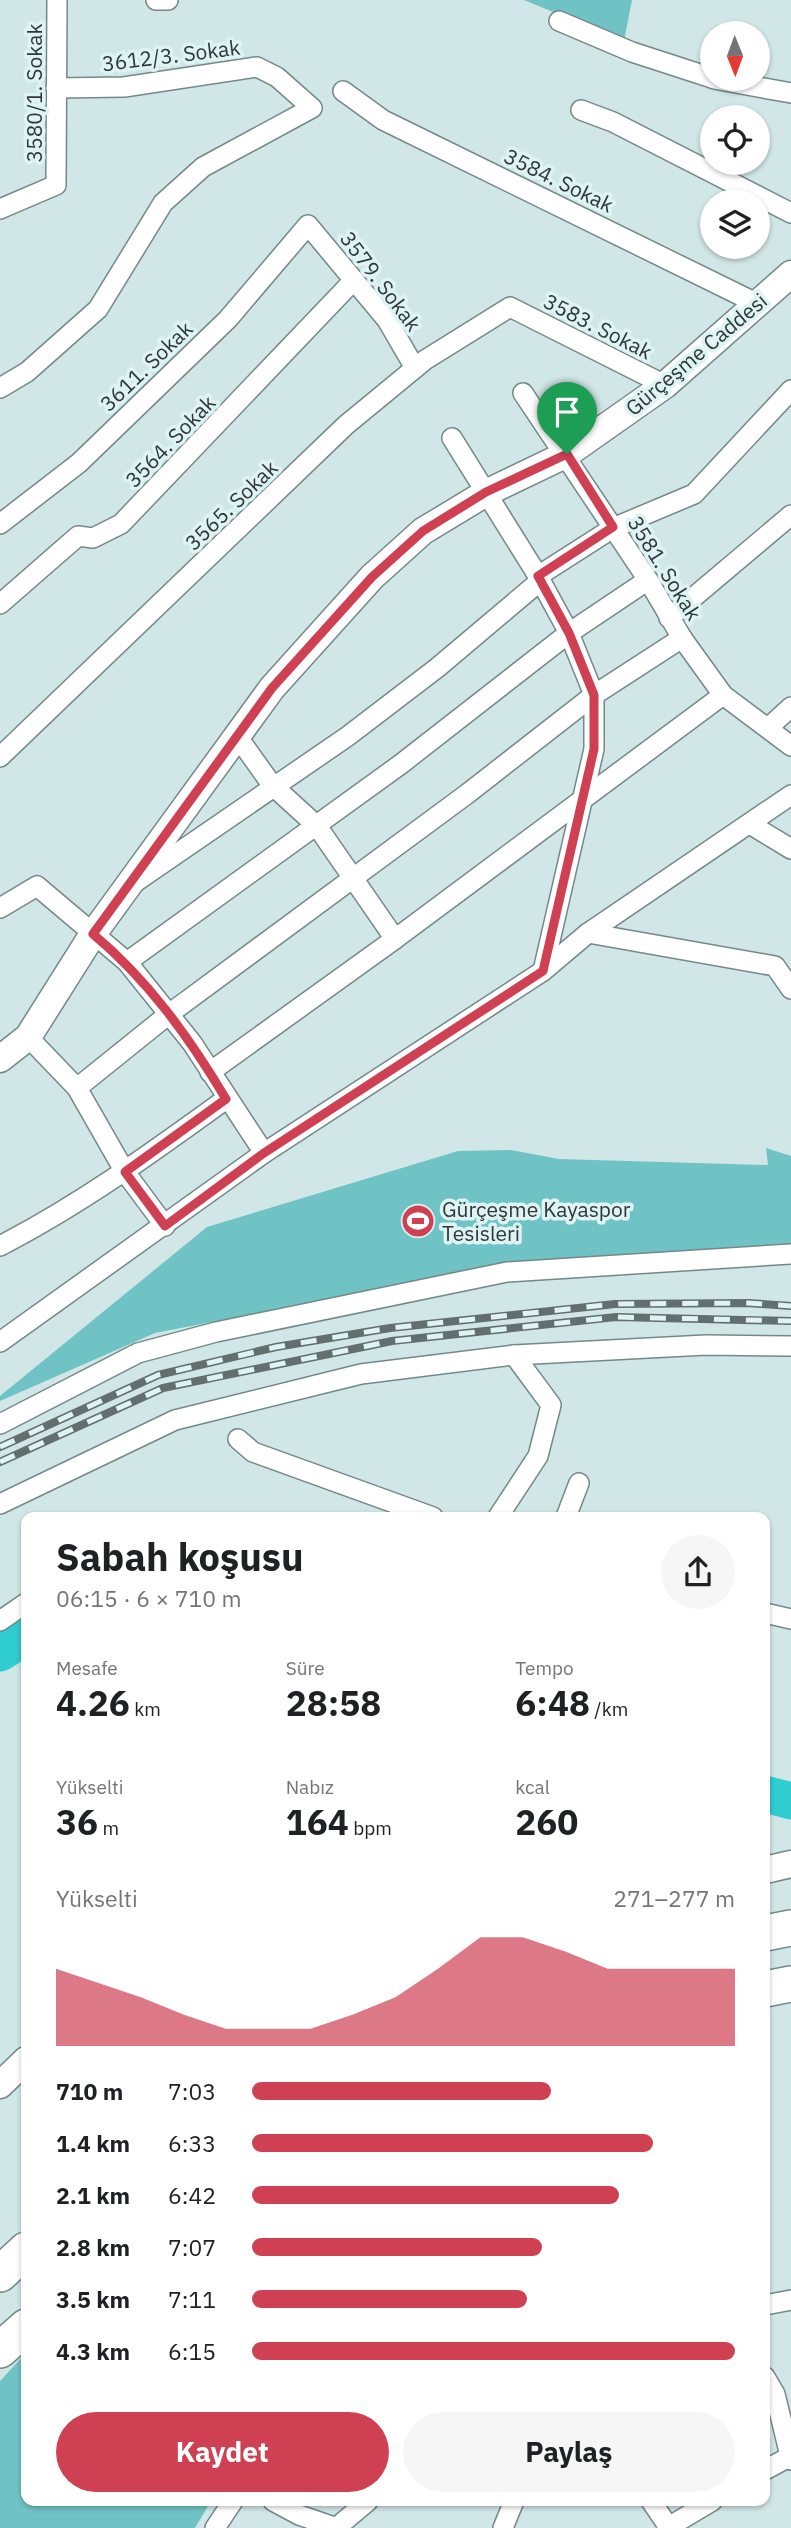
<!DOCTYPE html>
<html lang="tr">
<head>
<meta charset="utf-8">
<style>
	body { margin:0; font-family:"IBM Plex Sans",sans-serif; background:#f6f6f6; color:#202124; height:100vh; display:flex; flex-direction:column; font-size:26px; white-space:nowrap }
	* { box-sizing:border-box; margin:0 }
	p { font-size:23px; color:#757577 }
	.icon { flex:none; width:38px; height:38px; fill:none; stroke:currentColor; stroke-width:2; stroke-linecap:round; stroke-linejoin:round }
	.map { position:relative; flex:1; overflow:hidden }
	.side { position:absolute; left:21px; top:1512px; width:749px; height:994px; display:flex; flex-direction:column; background:#fff; border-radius:14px; box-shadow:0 2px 5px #0004 }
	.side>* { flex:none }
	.needle { width:46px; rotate:179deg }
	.buttons { position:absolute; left:700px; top:21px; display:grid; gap:14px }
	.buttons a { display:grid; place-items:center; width:70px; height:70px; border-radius:50%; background:#fff; box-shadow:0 2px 5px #0004; font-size:35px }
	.pin { position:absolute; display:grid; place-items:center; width:60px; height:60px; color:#fff; margin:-72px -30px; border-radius:50% 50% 50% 0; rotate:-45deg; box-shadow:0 0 7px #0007 }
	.pin .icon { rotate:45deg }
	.round { display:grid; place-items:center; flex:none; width:74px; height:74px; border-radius:37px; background:#f6f6f6 }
	.overview { display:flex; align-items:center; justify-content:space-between; height:119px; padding:0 35px }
	h1 { font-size:38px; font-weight:700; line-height:52px }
	.metrics { display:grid; grid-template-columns:repeat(3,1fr); gap:10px; height:119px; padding:7px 35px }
	.metrics div { display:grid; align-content:center }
	.metrics b { font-size:35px; font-weight:700 }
	.metrics small { font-size:19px; font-weight:400 }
	.metrics p { font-size:19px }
	.chart { height:196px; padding:14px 35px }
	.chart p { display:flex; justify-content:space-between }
	.chart svg { width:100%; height:126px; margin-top:7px; fill:#d04053; opacity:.7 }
	.action { display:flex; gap:14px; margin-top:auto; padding:14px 35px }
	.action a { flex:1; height:80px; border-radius:42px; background:#d04053; color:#fff; font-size:28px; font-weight:700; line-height:80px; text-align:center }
	.action a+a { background:#f6f6f6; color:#202124 }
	ul { padding:0 35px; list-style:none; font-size:23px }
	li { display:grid; grid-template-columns:112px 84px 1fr; align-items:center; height:52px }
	li i { height:18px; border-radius:9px; background:#d04053 }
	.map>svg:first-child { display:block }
	.green { fill:#6fc3c5 }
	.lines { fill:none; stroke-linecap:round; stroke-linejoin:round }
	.river { stroke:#2fccd0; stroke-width:37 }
	.street-casing { stroke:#758888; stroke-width:22 }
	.secondary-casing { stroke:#758888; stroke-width:29 }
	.highway-casing { stroke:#758888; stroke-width:38 }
	.street { stroke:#fff; stroke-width:19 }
	.secondary { stroke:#fff; stroke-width:26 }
	.highway { stroke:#fff; stroke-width:35 }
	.rail-casing { stroke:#636f6f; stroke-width:8 }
	.rail { stroke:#def3f3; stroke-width:5; stroke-dasharray:16; stroke-linecap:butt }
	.route-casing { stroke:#fff; stroke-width:14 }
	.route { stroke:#d04053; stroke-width:9 }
	.labels { text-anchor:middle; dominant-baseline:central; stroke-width:7; stroke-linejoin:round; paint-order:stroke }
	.street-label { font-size:21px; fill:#2f3738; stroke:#def3f3 }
	.poi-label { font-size:21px; fill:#2f3738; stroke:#def3f3; text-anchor:start }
</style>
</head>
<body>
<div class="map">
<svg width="791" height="2528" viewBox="0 0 791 2528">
	<rect width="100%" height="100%" fill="#d1e6e6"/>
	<g class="green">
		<path d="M524,0H632L624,41Z"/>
		<path d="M766,1148L791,1156V1244L506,1265L155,1333L0,1401V1396L207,1227L458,1151L511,1150L559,1159L768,1165Z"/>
		<path d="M26,2353V2501H211L195,2528H0V2381Z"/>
	</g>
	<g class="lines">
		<g class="river">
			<path d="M0,1653L26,1637"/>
			<path d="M765,1794L791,1801"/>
		</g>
		<defs>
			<g id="street">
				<path d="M156,0H168"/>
				<path d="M559,21L632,52L712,78"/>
				<path d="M714,79L791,93"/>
				<path d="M343,91L383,120L758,304"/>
				<path d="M581,110L613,122L791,213"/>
				<path d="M0,209L56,185L57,0"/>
				<path d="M0,388L27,372L98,309L163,203L203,167L312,108L277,77L257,67L124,87L56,88"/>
				<path d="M523,393L648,580L682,638L723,695L791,746"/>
				<path d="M452,438L538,576L613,528L694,494L791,390"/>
				<path d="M0,524L79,463L228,319L308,225L387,320L415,368"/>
				<path d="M538,576L569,633L594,695V749L543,971L588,933L791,795"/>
				<path d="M0,604L78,536L93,538L121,524L354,280"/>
				<path d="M669,618L791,515"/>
				<path d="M769,727L791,707"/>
				<path d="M237,736L272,785L317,826L395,939L723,695"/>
				<path d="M0,757L346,425L425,360L510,307L665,385"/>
				<path d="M750,824L791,849"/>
				<path d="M137,881L348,736L437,668L540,581"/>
				<path d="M0,908L37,886L127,962L192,1043L264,1153"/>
				<path d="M588,933L775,966L791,989"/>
				<path d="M127,962L401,764L569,633L648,580"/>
				<path d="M28,1037L77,1088L125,1172L165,1226"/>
				<path d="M210,1072L395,939"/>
				<path d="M77,1088L169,1014L467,794L594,695L682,638"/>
				<path d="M0,1246C81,1204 153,1152 226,1099"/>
				<path d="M0,1342L264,1153L543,971"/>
				<path d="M0,1424L138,1353L216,1332L507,1272L791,1254"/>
				<path d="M238,1439L253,1452L433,1517"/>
				<path d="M0,1504L175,1420L361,1374L514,1355L706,1345L791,1346"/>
				<path d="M498,1517L538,1456L551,1405L514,1355"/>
				<path d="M566,1517L579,1483"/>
				<path d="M765,1613L791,1619"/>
				<path d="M0,1621L26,1603"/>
				<path d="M765,2305L791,2300"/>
				<path d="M765,2377L775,2394L791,2460"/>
				<path d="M765,2470L791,2456"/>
				<path d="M273,2501L299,2515L337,2528"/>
				<path d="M651,2501L668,2526"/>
				<path d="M215,2528L233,2501"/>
				<path d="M336,2528L368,2501"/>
				<path d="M503,2528L514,2501"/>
				<path d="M667,2528L712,2501"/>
			</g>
			<g id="secondary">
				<path d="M0,1059L28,1037L93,934L272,688L372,577L423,531L486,493L567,454L665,385L791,274"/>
				<path d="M765,1870L791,1864"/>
				<path d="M0,2085L26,2060"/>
			</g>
			<g id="highway">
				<path d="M765,1933L791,1928"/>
				<path d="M765,1989L791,1984"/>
				<path d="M0,2274L26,2250"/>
				<path d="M0,2350L26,2327"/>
			</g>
		</defs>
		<use href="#street" class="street-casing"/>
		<use href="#secondary" class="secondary-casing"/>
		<use href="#highway" class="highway-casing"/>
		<use href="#street" class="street"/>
		<use href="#secondary" class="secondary"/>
		<use href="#highway" class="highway"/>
		<defs>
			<g id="rail">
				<path d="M0,1447L158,1375L276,1347L390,1328L615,1304L748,1303L791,1306"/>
				<path d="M0,1462L163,1388L392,1341L616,1317L791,1321"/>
			</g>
		</defs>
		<use href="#rail" class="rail-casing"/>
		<use href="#rail" class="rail"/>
	</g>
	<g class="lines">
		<defs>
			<path id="route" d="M567,454L613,527L538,576L569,633L594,695V749L543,971L264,1153L165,1226L125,1172L226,1099C189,1037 148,980 93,934L272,688L372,577L423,531L486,492Z"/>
		</defs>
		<use href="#route" class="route-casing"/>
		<use href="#route" class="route"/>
	</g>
	<defs>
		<symbol id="stadium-disc" viewBox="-11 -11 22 22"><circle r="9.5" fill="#d04053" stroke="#def3f3"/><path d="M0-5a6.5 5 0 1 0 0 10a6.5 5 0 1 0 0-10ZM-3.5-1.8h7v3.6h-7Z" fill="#fff"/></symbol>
	</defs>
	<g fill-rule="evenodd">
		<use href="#stadium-disc" x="399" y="1202" width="38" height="38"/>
	</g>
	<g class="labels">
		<g class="street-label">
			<text transform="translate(171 55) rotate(-7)">3612/3. Sokak</text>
			<text transform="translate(34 93) rotate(-90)">3580/1. Sokak</text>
			<text transform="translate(559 180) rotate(26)">3584. Sokak</text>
			<text transform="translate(381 281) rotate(53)">3579. Sokak</text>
			<text transform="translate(598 326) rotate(27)">3583. Sokak</text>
			<text transform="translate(696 354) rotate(-40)">Gürçeşme Caddesi</text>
			<text transform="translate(146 366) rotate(-44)">3611. Sokak</text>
			<text transform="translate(170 441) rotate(-46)">3564. Sokak</text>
			<text transform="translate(231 505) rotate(-44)">3565. Sokak</text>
			<text transform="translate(665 568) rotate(58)">3581. Sokak</text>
		</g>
		<g class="poi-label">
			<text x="442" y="1209">Gürçeşme Kayaspor<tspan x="442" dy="24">Tesisleri</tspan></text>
		</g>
	</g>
</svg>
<div class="buttons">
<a><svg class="needle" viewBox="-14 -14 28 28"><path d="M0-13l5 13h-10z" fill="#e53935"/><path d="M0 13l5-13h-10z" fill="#757577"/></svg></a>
<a><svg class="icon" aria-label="locate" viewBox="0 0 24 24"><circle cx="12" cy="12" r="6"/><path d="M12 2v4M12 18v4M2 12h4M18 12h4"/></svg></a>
<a><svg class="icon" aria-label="layers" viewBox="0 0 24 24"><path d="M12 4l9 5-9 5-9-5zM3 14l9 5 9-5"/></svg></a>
</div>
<div class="pin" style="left:567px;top:454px;background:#1e9e55"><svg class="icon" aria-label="arrive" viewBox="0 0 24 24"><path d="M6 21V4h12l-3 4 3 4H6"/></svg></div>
<section class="side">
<div class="overview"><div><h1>Sabah koşusu</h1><p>06:15 · 6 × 710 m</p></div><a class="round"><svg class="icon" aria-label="share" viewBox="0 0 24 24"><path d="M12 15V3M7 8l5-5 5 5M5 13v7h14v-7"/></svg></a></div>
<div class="metrics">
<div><p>Mesafe</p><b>4.26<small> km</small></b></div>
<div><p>Süre</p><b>28:58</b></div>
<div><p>Tempo</p><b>6:48<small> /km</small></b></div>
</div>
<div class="metrics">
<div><p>Yükselti</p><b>36<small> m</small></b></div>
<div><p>Nabız</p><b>164<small> bpm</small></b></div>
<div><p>kcal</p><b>260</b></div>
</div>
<div class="chart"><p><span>Yükselti</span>271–277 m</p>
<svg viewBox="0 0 160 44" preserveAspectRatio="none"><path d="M0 44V17L10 22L20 27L30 33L40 38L50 38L60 38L70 33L80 27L90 17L100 6L110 6L120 11L130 17L140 17L150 17L160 17V44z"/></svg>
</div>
<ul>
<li><b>710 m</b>7:03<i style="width:62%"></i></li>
<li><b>1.4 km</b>6:33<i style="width:83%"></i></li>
<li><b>2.1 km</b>6:42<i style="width:76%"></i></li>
<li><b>2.8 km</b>7:07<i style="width:60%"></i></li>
<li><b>3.5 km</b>7:11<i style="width:57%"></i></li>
<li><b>4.3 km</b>6:15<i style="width:100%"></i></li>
</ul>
<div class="action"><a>Kaydet</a><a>Paylaş</a></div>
</section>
</div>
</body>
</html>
